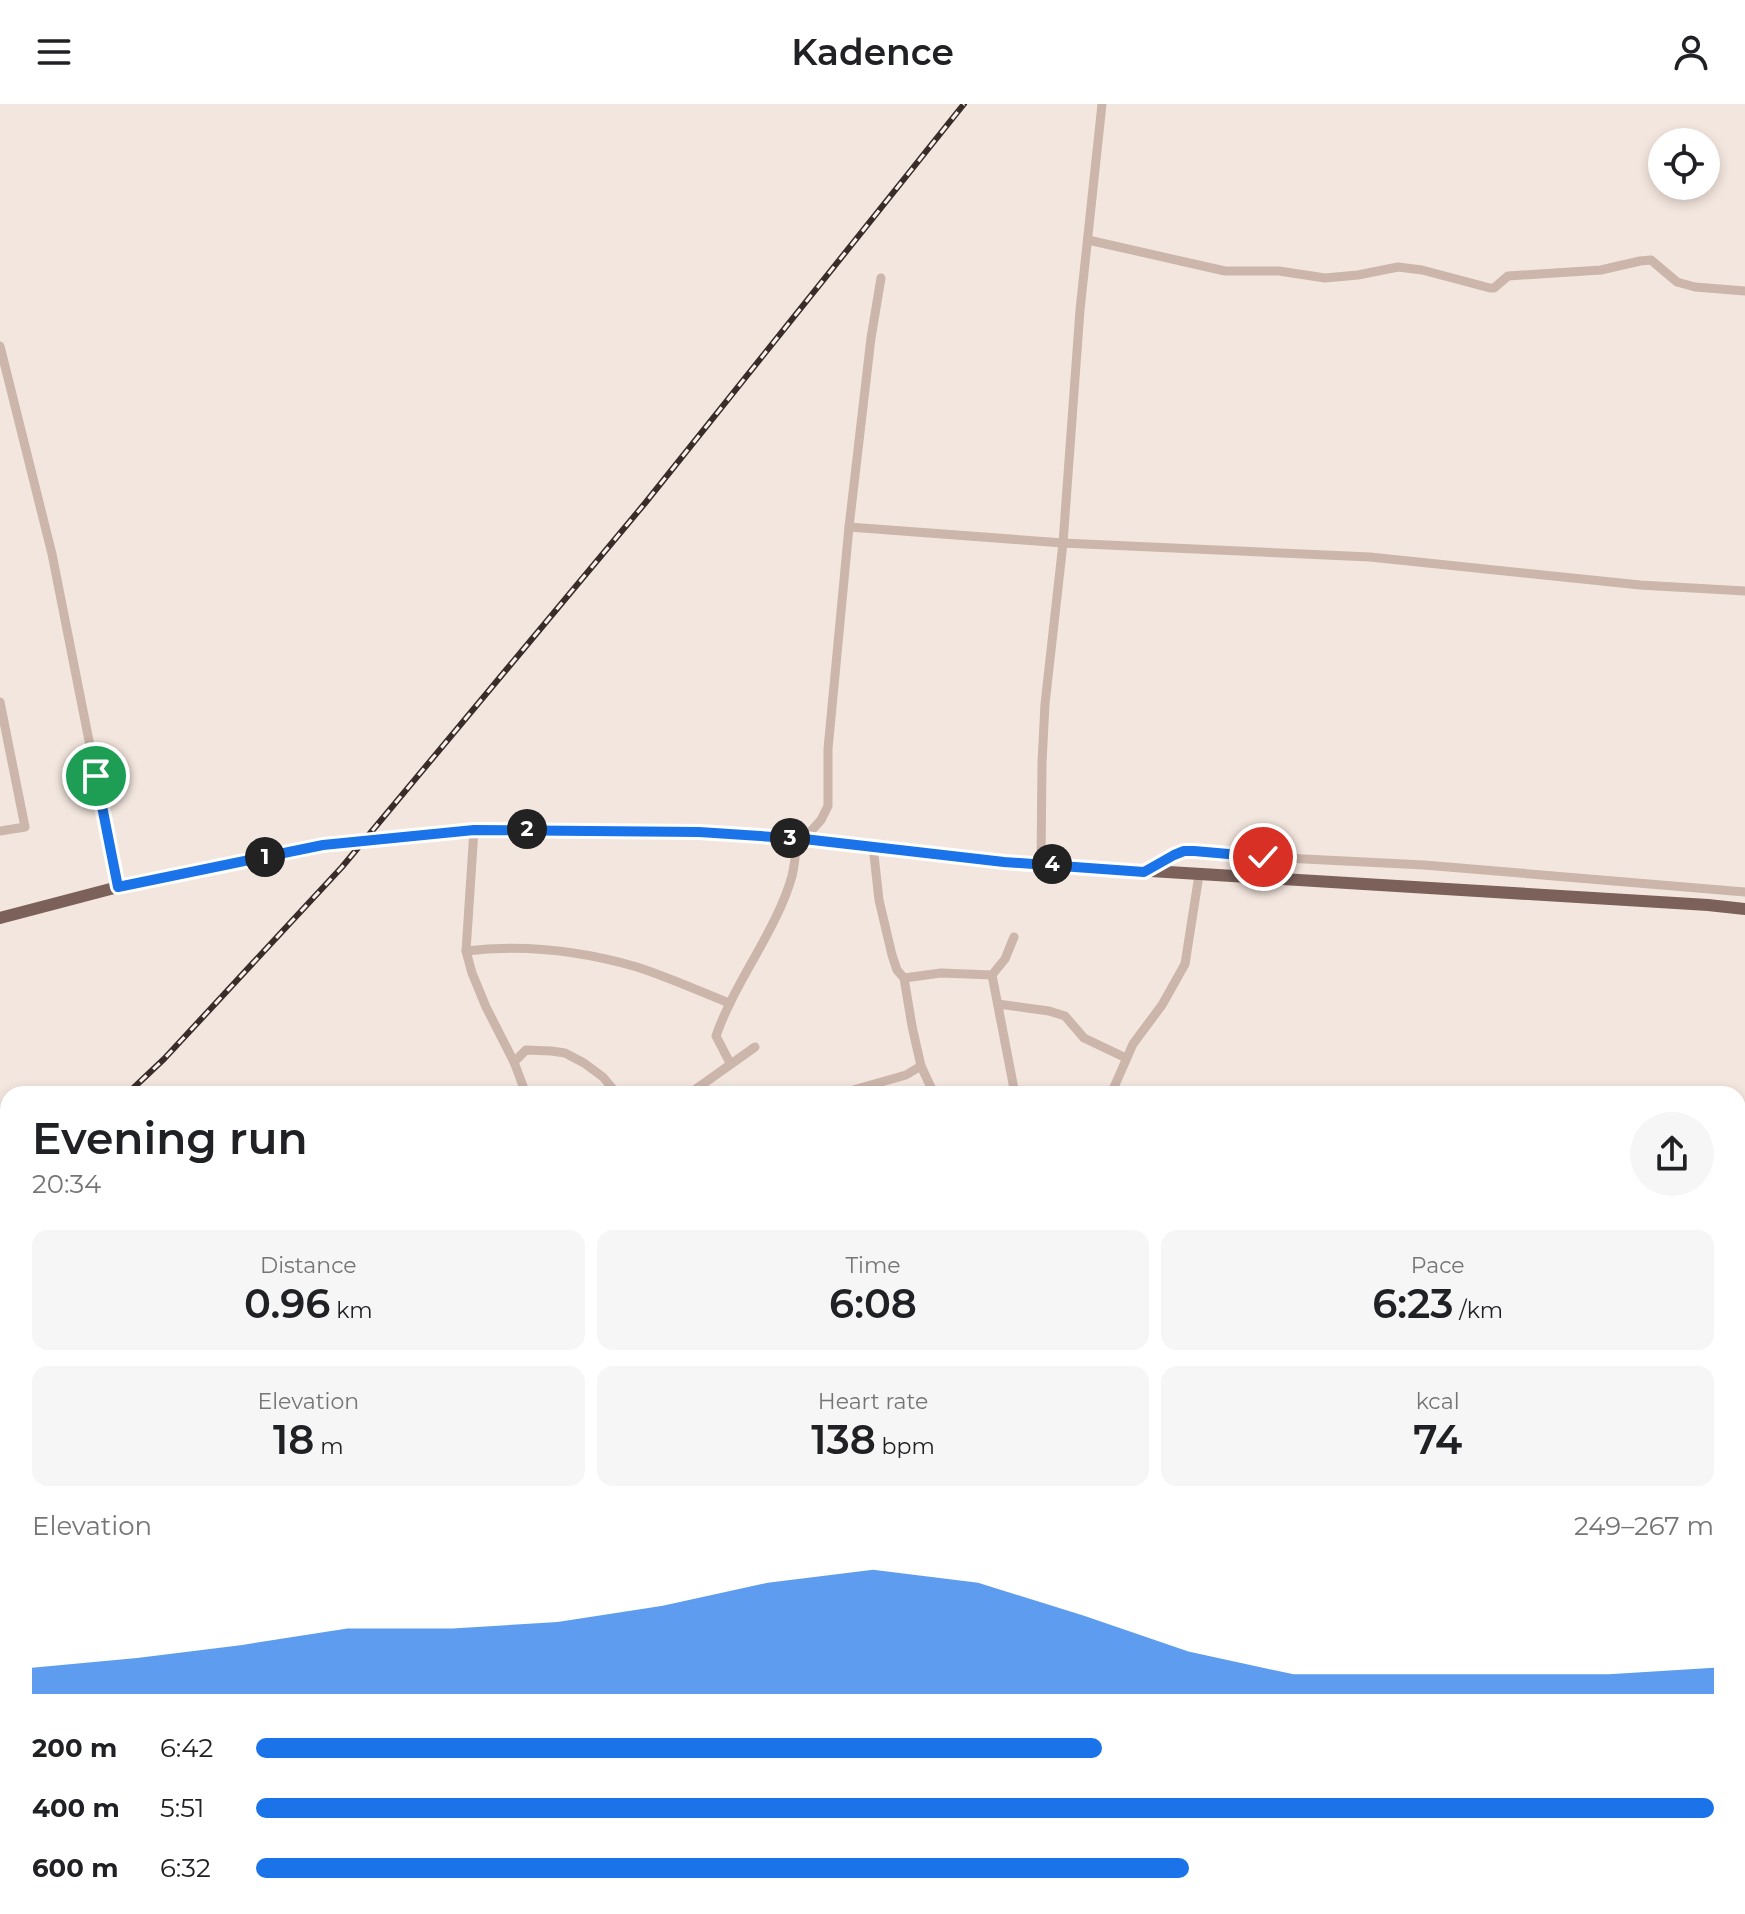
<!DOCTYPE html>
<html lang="en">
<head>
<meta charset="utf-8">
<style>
	body { margin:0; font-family:Montserrat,sans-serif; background:#f6f6f6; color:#202124; height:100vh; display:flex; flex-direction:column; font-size:30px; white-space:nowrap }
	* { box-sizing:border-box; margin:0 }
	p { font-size:26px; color:#757577 }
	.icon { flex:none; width:44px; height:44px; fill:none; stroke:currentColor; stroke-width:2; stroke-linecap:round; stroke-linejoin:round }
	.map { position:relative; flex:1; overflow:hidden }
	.drawer { position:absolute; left:0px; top:982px; width:1746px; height:828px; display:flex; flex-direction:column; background:#fff; border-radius:24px 24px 0 0; box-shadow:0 4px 12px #0003 }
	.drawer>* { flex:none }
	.fabs { position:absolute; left:1648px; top:24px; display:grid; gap:16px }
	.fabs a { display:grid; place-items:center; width:72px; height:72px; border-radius:50%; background:#fff; box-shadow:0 4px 12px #0003; font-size:40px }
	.pin { position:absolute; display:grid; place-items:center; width:68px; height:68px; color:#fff; margin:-34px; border:4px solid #fff; border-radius:50%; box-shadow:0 2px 8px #0007 }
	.km { position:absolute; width:40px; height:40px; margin:-20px; border-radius:50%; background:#222; color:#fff; font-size:22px; line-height:40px; text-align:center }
	.round { display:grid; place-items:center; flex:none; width:84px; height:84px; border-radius:42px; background:#f6f6f6 }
	.summary { display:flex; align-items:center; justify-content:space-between; height:136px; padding:0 32px }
	h1 { font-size:44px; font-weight:600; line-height:60px }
	.figures { display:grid; grid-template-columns:repeat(3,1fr); gap:12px; height:136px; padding:8px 32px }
	.figures div { display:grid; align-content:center; border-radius:16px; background:#f6f6f6; text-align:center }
	.figures b { font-size:40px; font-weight:600 }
	.figures small { font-size:22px; font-weight:400 }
	.figures p { font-size:22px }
	.chart { height:224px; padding:16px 32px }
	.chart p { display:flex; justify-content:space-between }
	.chart svg { width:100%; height:144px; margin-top:8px; fill:#1a73e8; opacity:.7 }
	ul { padding:0 32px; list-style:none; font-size:26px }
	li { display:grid; grid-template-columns:128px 96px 1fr; align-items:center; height:60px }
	li i { height:20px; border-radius:10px; background:#1a73e8 }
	header { display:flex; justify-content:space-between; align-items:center; height:104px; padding:0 32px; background:#fff; font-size:36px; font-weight:600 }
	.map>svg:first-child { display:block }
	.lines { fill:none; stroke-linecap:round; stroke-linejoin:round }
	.minor { stroke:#ccb5aa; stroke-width:9 }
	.major { stroke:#7b615a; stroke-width:12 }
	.rail-casing { stroke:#392c29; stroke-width:6 }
	.rail { stroke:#faf1eb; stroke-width:3; stroke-dasharray:9; stroke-linecap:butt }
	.major-bridge { stroke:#7b615a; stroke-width:12 }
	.route-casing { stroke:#fff; stroke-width:16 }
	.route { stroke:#1a73e8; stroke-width:10 }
</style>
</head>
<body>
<header><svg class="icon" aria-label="menu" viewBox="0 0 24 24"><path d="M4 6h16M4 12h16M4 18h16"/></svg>Kadence<svg class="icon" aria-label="person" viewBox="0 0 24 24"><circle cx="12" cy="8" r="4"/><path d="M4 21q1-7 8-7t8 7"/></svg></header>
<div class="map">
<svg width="1745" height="1810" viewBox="0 0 1745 1810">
	<rect width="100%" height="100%" fill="#f3e6de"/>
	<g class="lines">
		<g class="minor">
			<path d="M1088,136L1225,167H1279L1325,174L1358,171L1398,163L1422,166L1490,184H1494L1508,172L1601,166L1640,157L1651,156L1677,178L1695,183L1745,187"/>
			<path d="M0,242L52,450L118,783"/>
			<path d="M849,423L1063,439L1370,453L1640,481L1745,487"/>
			<path d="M0,598L25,723L0,727"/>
			<path d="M474,726L466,847L472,869L486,903L514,958L526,990"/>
			<path d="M804,735L821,716L828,702V645L849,423L871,234L881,174"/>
			<path d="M873,742L879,796L892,851L897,866L904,874L912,922L921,962L934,990"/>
			<path d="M1041,759L1042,659L1045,600L1063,439L1080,206L1102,0"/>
			<path d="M1147,766L1184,747H1194L1263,753L1424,761L1745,788"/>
			<path d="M1014,833L1005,855L992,871L1015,990"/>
			<path d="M466,847C524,840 582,847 637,863C668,873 699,887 729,899"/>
			<path d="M904,874L941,869L992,871"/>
			<path d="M998,900L1049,907L1065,912L1084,934L1126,954"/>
			<path d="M514,958L526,946L551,947L565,949L584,959L603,973L617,990"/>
			<path d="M730,959L716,932C735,877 777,826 792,772C795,760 796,746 797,734"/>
			<path d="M689,990L755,943"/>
			<path d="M839,990L906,971L921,962"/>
			<path d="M1111,990L1133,940L1162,901L1185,860L1199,771"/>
			<path d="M1738,1130L1745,1118"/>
			<path d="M0,1500H8"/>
			<path d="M0,1667L4,1662L6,1648L8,1647"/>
			<path d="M174,1802L176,1810"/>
			<path d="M316,1810L334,1808L340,1802"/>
			<path d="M433,1810L436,1802"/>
		</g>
		<g class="major">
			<path d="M375,736L474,726L699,728L797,734L1004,758L1708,801L1745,805"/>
			<path d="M0,814L118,783L323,741L354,738"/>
		</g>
		<defs>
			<g id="rail">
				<path d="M127,990L164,955L342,763L646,398L964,0"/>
				<path d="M0,1112L8,1104"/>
			</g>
		</defs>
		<use href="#rail" class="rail-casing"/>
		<use href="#rail" class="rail"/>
		<path class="major-bridge" d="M354,738L375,736"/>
	</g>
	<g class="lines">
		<defs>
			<path id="route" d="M96,672L118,783L323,741L474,726L699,728L804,735L1004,758L1144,768L1174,751L1184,747H1194L1263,753"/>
		</defs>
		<use href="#route" class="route-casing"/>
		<use href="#route" class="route"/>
	</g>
</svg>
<div class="fabs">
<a><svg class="icon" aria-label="locate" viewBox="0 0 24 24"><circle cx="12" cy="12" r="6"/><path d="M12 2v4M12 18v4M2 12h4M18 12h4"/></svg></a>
</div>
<div class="pin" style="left:96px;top:672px;background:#1e9e55"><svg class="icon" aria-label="arrive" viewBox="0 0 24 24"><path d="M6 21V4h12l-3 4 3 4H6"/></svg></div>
<div class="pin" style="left:1263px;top:753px;background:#d93025"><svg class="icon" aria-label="check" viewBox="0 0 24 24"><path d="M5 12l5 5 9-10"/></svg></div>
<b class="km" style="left:265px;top:753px">1</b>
<b class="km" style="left:527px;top:725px">2</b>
<b class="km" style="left:790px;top:734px">3</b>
<b class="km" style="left:1052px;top:760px">4</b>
<section class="drawer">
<div class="summary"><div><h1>Evening run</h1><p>20:34</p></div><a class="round"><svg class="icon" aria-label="share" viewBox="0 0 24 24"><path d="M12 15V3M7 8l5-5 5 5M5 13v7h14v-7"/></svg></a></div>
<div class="figures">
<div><p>Distance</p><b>0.96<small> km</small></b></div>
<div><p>Time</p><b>6:08</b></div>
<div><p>Pace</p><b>6:23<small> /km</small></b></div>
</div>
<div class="figures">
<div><p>Elevation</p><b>18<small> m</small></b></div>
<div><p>Heart rate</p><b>138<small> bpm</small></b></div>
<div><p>kcal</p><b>74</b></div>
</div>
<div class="chart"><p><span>Elevation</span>249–267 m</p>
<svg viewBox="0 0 160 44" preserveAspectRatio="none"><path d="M0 44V36L10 33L20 29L30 24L40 24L50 22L60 17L70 10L80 6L90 10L100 20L110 31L120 38L130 38L140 38L150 38L160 36V44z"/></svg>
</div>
<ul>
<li><b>200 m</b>6:42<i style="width:58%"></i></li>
<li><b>400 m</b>5:51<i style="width:100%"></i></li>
<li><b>600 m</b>6:32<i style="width:64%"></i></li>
</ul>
</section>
</div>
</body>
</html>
